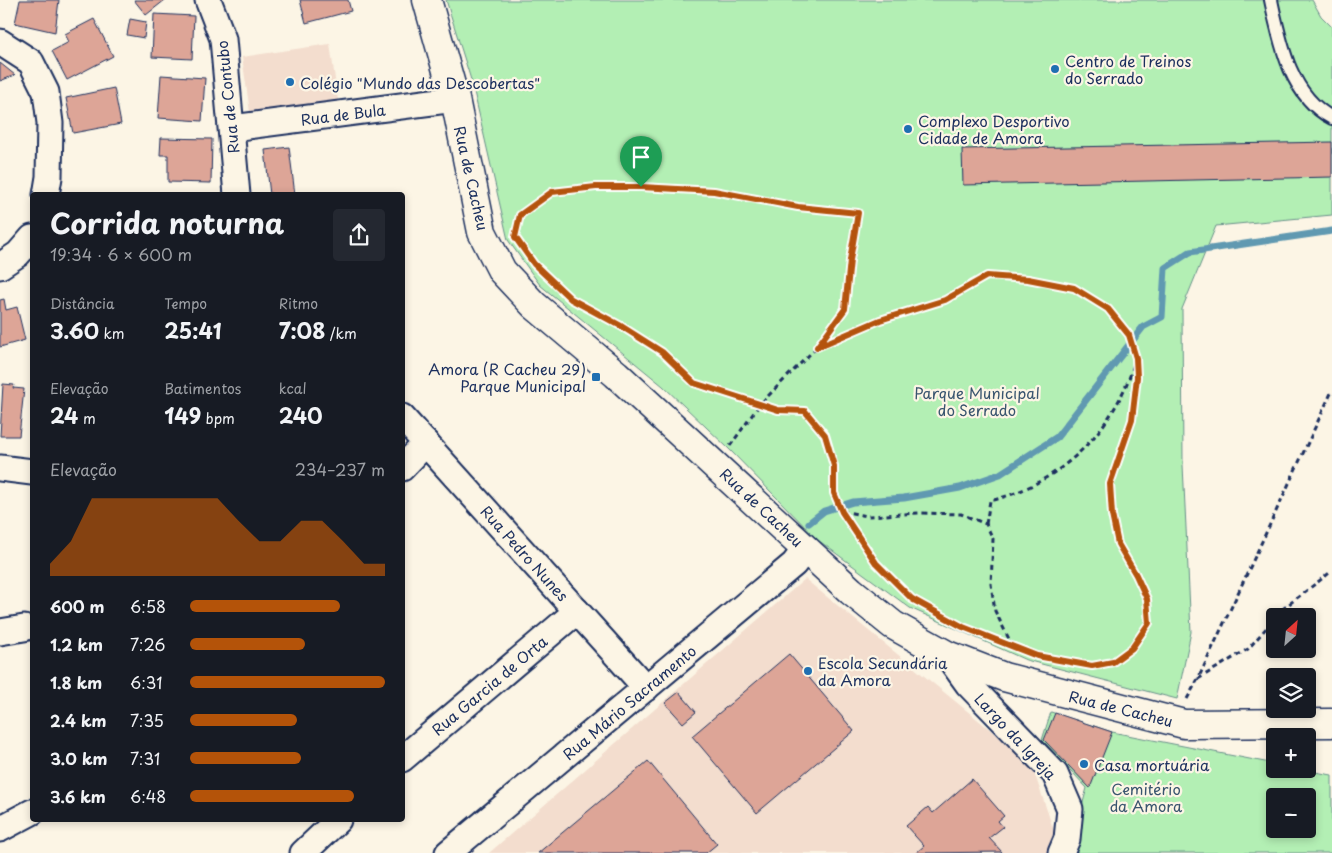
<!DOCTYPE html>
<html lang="pt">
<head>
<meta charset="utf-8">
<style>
	body { margin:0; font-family:"Playpen Sans",sans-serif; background:#242831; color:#f1f3f6; height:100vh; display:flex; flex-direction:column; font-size:19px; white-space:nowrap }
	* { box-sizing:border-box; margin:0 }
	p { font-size:16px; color:#9ea1a6 }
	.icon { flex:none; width:28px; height:28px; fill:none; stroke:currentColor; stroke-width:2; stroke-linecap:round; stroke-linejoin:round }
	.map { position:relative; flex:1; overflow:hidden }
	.panel { position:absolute; left:30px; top:192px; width:375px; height:630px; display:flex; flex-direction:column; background:#171b24; border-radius:5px; box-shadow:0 2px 8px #0003 }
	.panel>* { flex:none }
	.needle { width:32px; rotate:27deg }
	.controls { position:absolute; left:1266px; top:608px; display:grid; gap:10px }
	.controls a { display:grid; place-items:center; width:50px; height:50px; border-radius:5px; background:#171b24; box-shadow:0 2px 8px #0003; font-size:25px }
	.pin { position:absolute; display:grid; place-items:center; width:42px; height:42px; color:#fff; margin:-51px -21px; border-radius:50% 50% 50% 0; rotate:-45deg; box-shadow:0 0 5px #0007 }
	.pin .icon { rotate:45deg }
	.round { display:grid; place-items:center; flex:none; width:52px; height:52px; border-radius:5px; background:#242831 }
	.headline { display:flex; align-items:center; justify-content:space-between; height:85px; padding:0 20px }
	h1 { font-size:28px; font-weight:700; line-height:38px }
	.stats { display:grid; grid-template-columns:repeat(3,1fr); gap:8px; height:85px; padding:5px 20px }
	.stats div { display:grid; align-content:center }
	.stats b { font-size:21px; font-weight:700 }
	.stats small { font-size:14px; font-weight:400 }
	.stats p { font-size:14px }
	.chart { height:140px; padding:10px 20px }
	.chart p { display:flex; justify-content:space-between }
	.chart svg { width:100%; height:90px; margin-top:5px; fill:#b45309; opacity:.7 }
	ul { padding:0 20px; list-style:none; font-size:16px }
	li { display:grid; grid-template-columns:80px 60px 1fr; align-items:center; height:38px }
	li i { height:12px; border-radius:6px; background:#b45309 }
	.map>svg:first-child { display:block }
	.built { fill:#f3ddce }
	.green { fill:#b3efb4; stroke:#678f89; fill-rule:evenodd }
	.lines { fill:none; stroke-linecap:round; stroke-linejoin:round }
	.stream { stroke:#6199b1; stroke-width:7 }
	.building { fill:#dda597; stroke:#1b2f5e }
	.lane-casing { stroke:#1b2f5e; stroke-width:16 }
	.street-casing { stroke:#1b2f5e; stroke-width:29 }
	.secondary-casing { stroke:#1b2f5e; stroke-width:31 }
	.path { stroke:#1b2f5e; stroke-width:3; stroke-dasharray:5 4; stroke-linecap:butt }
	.lane { stroke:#fcf5e5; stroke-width:12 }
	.street { stroke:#fcf5e5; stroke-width:25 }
	.secondary { stroke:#fcf5e5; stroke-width:28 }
	.route-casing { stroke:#fff; stroke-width:10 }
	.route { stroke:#b45309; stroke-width:6 }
	.poi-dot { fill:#1f6fb2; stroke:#fcf5e5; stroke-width:2 }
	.labels { text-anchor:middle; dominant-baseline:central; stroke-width:4.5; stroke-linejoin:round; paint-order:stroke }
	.poi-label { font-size:15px; fill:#1b2f5e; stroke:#fcf5e5; text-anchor:start }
	.street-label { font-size:15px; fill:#1b2f5e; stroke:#fcf5e5 }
	.park-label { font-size:15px; fill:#39556f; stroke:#fcf5e5 }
</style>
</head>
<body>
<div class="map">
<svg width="1332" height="853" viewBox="0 0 1332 853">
	<rect width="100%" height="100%" fill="#fcf5e5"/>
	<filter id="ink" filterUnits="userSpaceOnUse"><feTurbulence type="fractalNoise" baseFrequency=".02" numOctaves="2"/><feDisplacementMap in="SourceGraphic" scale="10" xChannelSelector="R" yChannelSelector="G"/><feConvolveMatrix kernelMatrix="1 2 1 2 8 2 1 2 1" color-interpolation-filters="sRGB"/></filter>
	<g filter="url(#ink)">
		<g class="built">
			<path d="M330,44L339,107L253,114L250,112L242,57Z"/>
			<path d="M805,579L1031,763L1060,849L1056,853H489Z"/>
		</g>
		<g class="green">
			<path d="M446,0H1312L1321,16L1332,27V215L1216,226L1182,309L1183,465L1191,632L1177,699L1026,660L910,608L818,540L728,448L663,386L540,285L508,240L472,83Z"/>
			<path d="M1051,712L1112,732L1275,764V769H1298L1332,775V853H1069L1087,788L1042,740ZM1275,796H1308V829H1275Z"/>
		</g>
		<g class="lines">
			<path class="stream" d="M809,523L824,511L853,502L904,498L960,488L1000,474L1057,437L1143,327L1162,317L1165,268L1190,252L1332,231"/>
		</g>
		<g class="building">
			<path d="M20,0H59L55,32L15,23Z"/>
			<path d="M134,0H165L146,15Z"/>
			<path d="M300,0H348L351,11L306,23Z"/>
			<path d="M154,14L194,16L192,59L152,57Z"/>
			<path d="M94,19L113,56L67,80L52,51L69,42L65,34Z"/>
			<path d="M130,19L146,22L144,38L127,35Z"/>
			<path d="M0,63L15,75L0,81Z"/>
			<path d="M161,75L205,78L202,121L158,118Z"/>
			<path d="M114,88L121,124L73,133L66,98Z"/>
			<path d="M161,138L212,139L211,183L168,182V155H160Z"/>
			<path d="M1332,142V177L963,185L962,149Z"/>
			<path d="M289,147L295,195H270L265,150Z"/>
			<path d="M4,299L6,310L17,307L25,340L0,347V300Z"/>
			<path d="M3,384L14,385L13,388L24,389L19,436H0Z"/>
			<path d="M789,654L854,731L757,813L692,736Z"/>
			<path d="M679,692L696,712L683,723L665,703Z"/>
			<path d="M1055,713L1112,732L1090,788L1044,740Z"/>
			<path d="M648,761L717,844L706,853H538Z"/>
			<path d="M972,779L1004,816L998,821L1003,827L989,838L1002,852L918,853L917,852L924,846L906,826L928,807L933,813Z"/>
		</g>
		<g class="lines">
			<defs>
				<path id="lane" d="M1271,0C1280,42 1290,96 1332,118"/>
				<g id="street">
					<path d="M208,0L223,39L237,195"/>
					<path d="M0,42L31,62L46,92L50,123L49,177L46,195"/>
					<path d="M232,128L455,99"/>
					<path d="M0,266L18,254L32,238"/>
					<path d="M402,417L646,688"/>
					<path d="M0,468L32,472"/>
					<path d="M402,468L426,443"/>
					<path d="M0,632L24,628"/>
					<path d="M947,655L968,684L1055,774L1070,809L1067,839L1061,853"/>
					<path d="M402,759L577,611"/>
					<path d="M0,829L32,812"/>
					<path d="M303,853L338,820"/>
					<path d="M448,853L794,564L806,548"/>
				</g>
				<path id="secondary" d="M427,0L455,99L482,232L502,271L534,305L616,374L851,591L893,625L947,655L1004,677L1184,724L1332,723"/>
			</defs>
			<use href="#lane" class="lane-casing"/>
			<use href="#street" class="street-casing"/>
			<use href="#secondary" class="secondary-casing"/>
			<g class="path">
				<path d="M597,187H641L715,191L798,207L858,213L850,260L845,309L817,347L880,320L945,300L987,276L1028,279L1074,288L1108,309L1129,335L1135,358L1137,377L1132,420L1110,484L1112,515L1118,544L1136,575L1147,599L1149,623L1132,648L1113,662L1092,666L1037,656L963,627L912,599L876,563L842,511L834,493V466L825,435L805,411L778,410L694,383L662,352L621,326L571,299L534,265L515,237L521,215L552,192Z"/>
				<path d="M730,446L760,404L817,347"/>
				<path d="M842,511L867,516L920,513L961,514L986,524L993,539L991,584L995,611L1012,645"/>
				<path d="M986,524L990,501C1061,483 1114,431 1135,361"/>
				<path d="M1276,616L1284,608L1332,571"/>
				<path d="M1198,679L1248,649L1275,618"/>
				<path d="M1187,699L1198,679L1332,391"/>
			</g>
			<use href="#lane" class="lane"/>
			<use href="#street" class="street"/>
			<use href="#secondary" class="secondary"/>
		</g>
	</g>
	<g class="lines" filter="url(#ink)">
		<defs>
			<path id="route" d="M596,187H641L714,191L798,207L858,213L850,260L845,309L817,347L880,320L945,300L987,276L1028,279L1074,288L1108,309L1129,335L1136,358L1137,377L1132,420L1110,484L1112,515L1118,544L1136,575L1147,599L1149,623L1132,648L1113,662L1092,666L1037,656L963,627L912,599L876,563L842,512L834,493V466L825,435L805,411L778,410L694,383L662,352L621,326L571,299L534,264L515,237L520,215L552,192Z"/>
		</defs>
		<use href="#route" class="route-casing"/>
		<use href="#route" class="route"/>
	</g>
	<g class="poi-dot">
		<circle cx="1055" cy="69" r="5"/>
		<circle cx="290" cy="82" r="5"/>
		<circle cx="908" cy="129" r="5"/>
		<rect x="591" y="372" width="10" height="10" rx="2.5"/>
		<circle cx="808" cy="671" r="5"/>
		<circle cx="1084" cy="764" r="5"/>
	</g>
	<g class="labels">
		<g class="poi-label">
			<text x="1065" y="60">Centro de Treinos<tspan x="1065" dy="17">do Serrado</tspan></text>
			<text x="300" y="82">Colégio "Mundo das Descobertas"</text>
			<text x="918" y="120">Complexo Desportivo<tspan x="918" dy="17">Cidade de Amora</tspan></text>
			<text x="586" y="368" text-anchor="end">Amora (R Cacheu 29)<tspan x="586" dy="17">Parque Municipal</tspan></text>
			<text x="818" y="662">Escola Secundária<tspan x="818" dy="17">da Amora</tspan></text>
			<text x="1094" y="764">Casa mortuária</text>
		</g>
		<g class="street-label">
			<text transform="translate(227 97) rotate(-96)">Rua de Contubo</text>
			<text transform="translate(343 114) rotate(-7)">Rua de Bula</text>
			<text transform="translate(472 178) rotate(77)">Rua de Cacheu</text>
			<text transform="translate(762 507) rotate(43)">Rua de Cacheu</text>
			<text transform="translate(525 553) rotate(48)">Rua Pedro Nunes</text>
			<text transform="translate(489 685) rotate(-40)">Rua Garcia de Orta</text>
			<text transform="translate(629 702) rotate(-40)">Rua Mário Sacramento</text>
			<text transform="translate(1121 708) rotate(14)">Rua de Cacheu</text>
			<text transform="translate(1016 736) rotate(47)">Largo da Igreja</text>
		</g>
		<g class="park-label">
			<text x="977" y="392">Parque Municipal<tspan x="977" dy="17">do Serrado</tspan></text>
			<text x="1146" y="788">Cemitério<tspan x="1146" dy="17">da Amora</tspan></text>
		</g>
	</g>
</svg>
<div class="controls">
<a><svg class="needle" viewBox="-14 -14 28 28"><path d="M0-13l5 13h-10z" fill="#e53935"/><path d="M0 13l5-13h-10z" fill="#9ea1a6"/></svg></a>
<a><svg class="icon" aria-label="layers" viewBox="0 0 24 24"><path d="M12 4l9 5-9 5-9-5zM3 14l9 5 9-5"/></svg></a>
<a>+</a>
<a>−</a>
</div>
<div class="pin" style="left:641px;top:187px;background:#1e9e55"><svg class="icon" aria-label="arrive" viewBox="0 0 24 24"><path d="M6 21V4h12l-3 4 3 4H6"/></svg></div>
<section class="panel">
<div class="headline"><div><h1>Corrida noturna</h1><p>19:34 · 6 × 600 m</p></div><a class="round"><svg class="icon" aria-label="share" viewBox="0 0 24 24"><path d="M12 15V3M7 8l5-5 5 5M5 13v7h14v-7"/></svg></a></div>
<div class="stats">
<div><p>Distância</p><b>3.60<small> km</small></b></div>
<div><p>Tempo</p><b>25:41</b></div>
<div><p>Ritmo</p><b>7:08<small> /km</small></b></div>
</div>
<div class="stats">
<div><p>Elevação</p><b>24<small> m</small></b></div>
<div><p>Batimentos</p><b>149<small> bpm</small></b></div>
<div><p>kcal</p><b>240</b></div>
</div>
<div class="chart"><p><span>Elevação</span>234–237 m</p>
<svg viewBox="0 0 160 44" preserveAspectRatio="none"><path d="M0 44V38L10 27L20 6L30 6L40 6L50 6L60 6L70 6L80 6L90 17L100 27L110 27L120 17L130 17L140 27L150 38L160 38V44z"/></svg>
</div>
<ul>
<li><b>600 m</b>6:58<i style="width:77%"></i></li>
<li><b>1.2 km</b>7:26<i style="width:59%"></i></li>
<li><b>1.8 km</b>6:31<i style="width:100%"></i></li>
<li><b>2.4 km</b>7:35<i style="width:55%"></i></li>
<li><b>3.0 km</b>7:31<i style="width:57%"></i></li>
<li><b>3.6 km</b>6:48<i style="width:84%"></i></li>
</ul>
</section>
</div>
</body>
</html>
